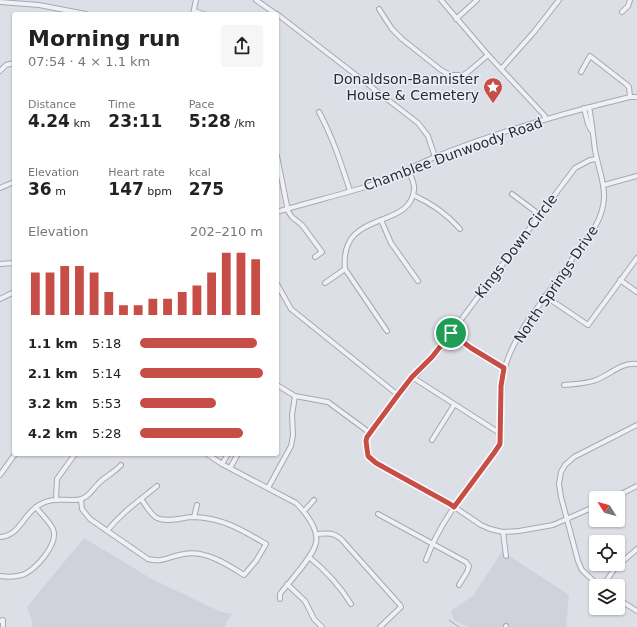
<!DOCTYPE html>
<html lang="en">
<head>
<meta charset="utf-8">
<style>
	body { margin:0; font-family:"DejaVu Sans",sans-serif; background:#f6f6f6; color:#222; height:100vh; display:flex; flex-direction:column; font-size:15px; white-space:nowrap }
	* { box-sizing:border-box; margin:0 }
	p { font-size:13px; color:#767676 }
	.icon { flex:none; width:22px; height:22px; fill:none; stroke:currentColor; stroke-width:2; stroke-linecap:round; stroke-linejoin:round }
	.map { position:relative; flex:1; overflow:hidden }
	.drawer { position:absolute; left:12px; top:12px; width:267px; height:444px; display:flex; flex-direction:column; background:#fff; border-radius:4px; box-shadow:0 1px 3px #0004 }
	.drawer>* { flex:none }
	.needle { width:26px; rotate:307deg }
	.controls { position:absolute; left:589px; top:491px; display:grid; gap:8px }
	.controls a { display:grid; place-items:center; width:36px; height:36px; border-radius:4px; background:#fff; box-shadow:0 1px 3px #0004; font-size:20px }
	.pin { position:absolute; display:grid; place-items:center; width:34px; height:34px; color:#fff; margin:-17px; border:2px solid #fff; border-radius:50%; box-shadow:0 1px 4px #0007 }
	.round { display:grid; place-items:center; flex:none; width:42px; height:42px; border-radius:4px; background:#f6f6f6 }
	.summary { display:flex; align-items:center; justify-content:space-between; height:68px; padding:0 16px }
	h1 { font-size:22px; font-weight:600; line-height:30px }
	.figures { display:grid; grid-template-columns:repeat(3,1fr); gap:6px; height:68px; padding:4px 16px }
	.figures div { display:grid; align-content:center }
	.figures b { font-size:17px; font-weight:600 }
	.figures small { font-size:11px; font-weight:400 }
	.figures p { font-size:11px }
	.chart { height:112px; padding:8px 16px }
	.chart p { display:flex; justify-content:space-between }
	.chart svg { width:100%; height:72px; margin-top:4px; stroke:#c74e46; stroke-width:6 }
	ul { padding:0 16px; list-style:none; font-size:13px }
	li { display:grid; grid-template-columns:64px 48px 1fr; align-items:center; height:30px }
	li i { height:10px; border-radius:5px; background:#c74e46 }
	.map>svg:first-child { display:block }
	.built { fill:#cfd1db }
	.lines { fill:none; stroke-linecap:round; stroke-linejoin:round }
	.stream { stroke:#99a5c5; stroke-width:1 }
	.minor-casing { stroke:#a6a9b3; stroke-width:6 }
	.minor { stroke:#f0f0f5; stroke-width:4 }
	.route-casing { stroke:#fff; stroke-width:8 }
	.route { stroke:#c74e46; stroke-width:5 }
	.labels { text-anchor:middle; dominant-baseline:central; stroke-width:3; stroke-linejoin:round; paint-order:stroke }
	.poi-label { font-size:14px; fill:#272a3c; stroke:#eceef4; text-anchor:end }
	.street-label { font-size:14px; fill:#272a3c; stroke:#eceef4 }
</style>
</head>
<body>
<div class="map">
<svg width="637" height="627" viewBox="0 0 637 627">
	<rect width="100%" height="100%" fill="#dddfe6"/>
	<g class="built">
		<path d="M84,538L152,579L221,612L232,614L224,627H31L33,624L27,607Z"/>
		<path d="M502,551L569,595L566,627H468L454,620L451,611L474,595Z"/>
	</g>
	<g class="lines">
		<path class="stream" d="M449,620L459,627"/>
		<defs>
			<g id="minor">
				<path d="M256,0L276,14"/>
				<path d="M441,0L488,55L544,115L546,119"/>
				<path d="M0,2L39,5L86,14"/>
				<path d="M379,9L392,29L402,39L441,70L450,75H463L468,72L488,55"/>
				<path d="M194,11L204,14"/>
				<path d="M622,12L628,6L630,0"/>
				<path d="M193,14L196,0"/>
				<path d="M277,14L418,123L428,136L435,157"/>
				<path d="M456,19L477,0"/>
				<path d="M502,68L534,32L559,0"/>
				<path d="M0,71L6,65L14,63"/>
				<path d="M581,72L590,56L626,84L629,87L630,97"/>
				<path d="M584,108L588,124L591,130"/>
				<path d="M319,112C333,138 341,163 350,191"/>
				<path d="M277,156L288,211L292,217L302,225L322,252L315,257"/>
				<path d="M604,185L637,176"/>
				<path d="M0,188L14,182"/>
				<path d="M512,194L540,215"/>
				<path d="M413,195C431,203 447,214 460,229"/>
				<path d="M277,212C306,203 336,196 365,187C389,179 411,167 435,157C497,132 564,113 630,97H637"/>
				<path d="M381,220L391,243L418,281"/>
				<path d="M0,264L14,263"/>
				<path d="M620,280L637,292"/>
				<path d="M325,283L345,269"/>
				<path d="M277,284L291,309L398,395"/>
				<path d="M545,296L588,325L637,258"/>
				<path d="M0,299L14,292"/>
				<path d="M387,331L345,269C339,208 410,231 414,190C415,183 411,176 408,170"/>
				<path d="M451,333L471,348L504,368"/>
				<path d="M412,377L501,434"/>
				<path d="M277,385L295,396L328,402L370,433"/>
				<path d="M564,385C575,384 586,384 596,380C610,375 621,362 637,364"/>
				<path d="M432,440L454,405"/>
				<path d="M207,454L222,464L296,503C305,512 319,529 316,543C313,557 289,582 280,594V599"/>
				<path d="M222,464L228,454"/>
				<path d="M230,468L238,454"/>
				<path d="M0,475L15,454"/>
				<path d="M268,488L291,446L293,435L292,415L295,396"/>
				<path d="M613,498L637,486"/>
				<path d="M56,499L57,479L75,454"/>
				<path d="M81,500L82,509L90,519L148,559C164,563 169,556 184,554C205,550 227,564 244,575L256,561L266,544C242,530 223,518 194,517C183,517 168,523 157,518C150,514 146,505 141,499"/>
				<path d="M596,506L553,525L519,531L503,532L490,529L481,525L450,504L376,463C369,457 364,448 367,439C369,431 376,425 380,418C397,397 413,377 433,357L575,168L590,160L597,159"/>
				<path d="M304,511L314,500"/>
				<path d="M378,514L466,562L469,566L467,572L459,585"/>
				<path d="M194,517L197,505"/>
				<path d="M107,531C122,512 139,501 157,486"/>
				<path d="M503,532L506,556"/>
				<path d="M316,534C327,533 334,532 342,540L400,605L401,607L380,627"/>
				<path d="M0,537C20,536 23,514 39,505C50,498 60,500 72,500C75,500 79,500 81,499C89,497 92,490 97,485C104,477 114,473 121,465"/>
				<path d="M309,557C325,570 340,586 351,604"/>
				<path d="M426,560C440,521 469,486 494,453L499,444L503,376C506,358 515,341 525,325L595,227C612,196 601,181 595,150C593,135 592,121 589,107"/>
				<path d="M0,576C7,577 15,577 22,575C35,571 59,544 53,529C49,521 41,514 36,507"/>
				<path d="M287,584L305,601L314,619L322,627"/>
				<path d="M599,586L582,570L578,561L561,497L559,484L561,472L565,465L574,457L637,425"/>
				<path d="M603,586L615,568L637,549"/>
				<path d="M618,599L637,611"/>
				<path d="M0,621L3,620V627"/>
				<path d="M506,627V626"/>
			</g>
		</defs>
		<use href="#minor" class="minor-casing"/>
		<use href="#minor" class="minor"/>
	</g>
	<g class="lines">
		<defs>
			<path id="route" d="M451,333L471,348L504,368L501,386L500,444L494,453L454,507L450,504L376,463L368,456L366,441L367,437L398,395L412,377L432,357Z"/>
		</defs>
		<use href="#route" class="route-casing"/>
		<use href="#route" class="route"/>
	</g>
	<defs>
		<symbol id="sight-pin" viewBox="-11 -11 22 30"><path d="M0 17L-7.5 6A9.5 9.5 0 1 1 7.5 6Z" fill="#c74e46" stroke="#eceef4"/><path d="M0-6L1.8-2.2L6-1.7L2.9 1.2L3.7 5.4L0 3.3L-3.7 5.4L-2.9 1.2L-6-1.7L-1.8-2.2Z" fill="#fff"/></symbol>
	</defs>
	<g fill-rule="evenodd">
		<use href="#sight-pin" x="482" y="76" width="22" height="30"/>
	</g>
	<g class="labels">
		<g class="poi-label">
			<text x="479" y="79">Donaldson-Bannister<tspan x="479" dy="16">House &amp; Cemetery</tspan></text>
		</g>
		<g class="street-label">
			<text transform="translate(453 154) rotate(-20)">Chamblee Dunwoody Road</text>
			<text transform="translate(516 246) rotate(-53)">Kings Down Circle</text>
			<text transform="translate(556 284) rotate(-56)">North Springs Drive</text>
		</g>
	</g>
</svg>
<div class="controls">
<a><svg class="needle" viewBox="-14 -14 28 28"><path d="M0-13l5 13h-10z" fill="#e53935"/><path d="M0 13l5-13h-10z" fill="#767676"/></svg></a>
<a><svg class="icon" aria-label="locate" viewBox="0 0 24 24"><circle cx="12" cy="12" r="6"/><path d="M12 2v4M12 18v4M2 12h4M18 12h4"/></svg></a>
<a><svg class="icon" aria-label="layers" viewBox="0 0 24 24"><path d="M12 4l9 5-9 5-9-5zM3 14l9 5 9-5"/></svg></a>
</div>
<div class="pin" style="left:451px;top:333px;background:#1e9e55"><svg class="icon" aria-label="arrive" viewBox="0 0 24 24"><path d="M6 21V4h12l-3 4 3 4H6"/></svg></div>
<section class="drawer">
<div class="summary"><div><h1>Morning run</h1><p>07:54 · 4 × 1.1 km</p></div><a class="round"><svg class="icon" aria-label="share" viewBox="0 0 24 24"><path d="M12 15V3M7 8l5-5 5 5M5 13v7h14v-7"/></svg></a></div>
<div class="figures">
<div><p>Distance</p><b>4.24<small> km</small></b></div>
<div><p>Time</p><b>23:11</b></div>
<div><p>Pace</p><b>5:28<small> /km</small></b></div>
</div>
<div class="figures">
<div><p>Elevation</p><b>36<small> m</small></b></div>
<div><p>Heart rate</p><b>147<small> bpm</small></b></div>
<div><p>kcal</p><b>275</b></div>
</div>
<div class="chart"><p><span>Elevation</span>202–210 m</p>
<svg viewBox="0 0 160 44" preserveAspectRatio="none"><path d="M5 44V18M15 44V18M25 44V14M35 44V14M45 44V18M55 44V30M65 44V38M75 44V38M85 44V34M95 44V34M105 44V30M115 44V26M125 44V18M135 44V6M145 44V6M155 44V10"/></svg>
</div>
<ul>
<li><b>1.1 km</b>5:18<i style="width:95%"></i></li>
<li><b>2.1 km</b>5:14<i style="width:100%"></i></li>
<li><b>3.2 km</b>5:53<i style="width:62%"></i></li>
<li><b>4.2 km</b>5:28<i style="width:84%"></i></li>
</ul>
</section>
</div>
</body>
</html>
